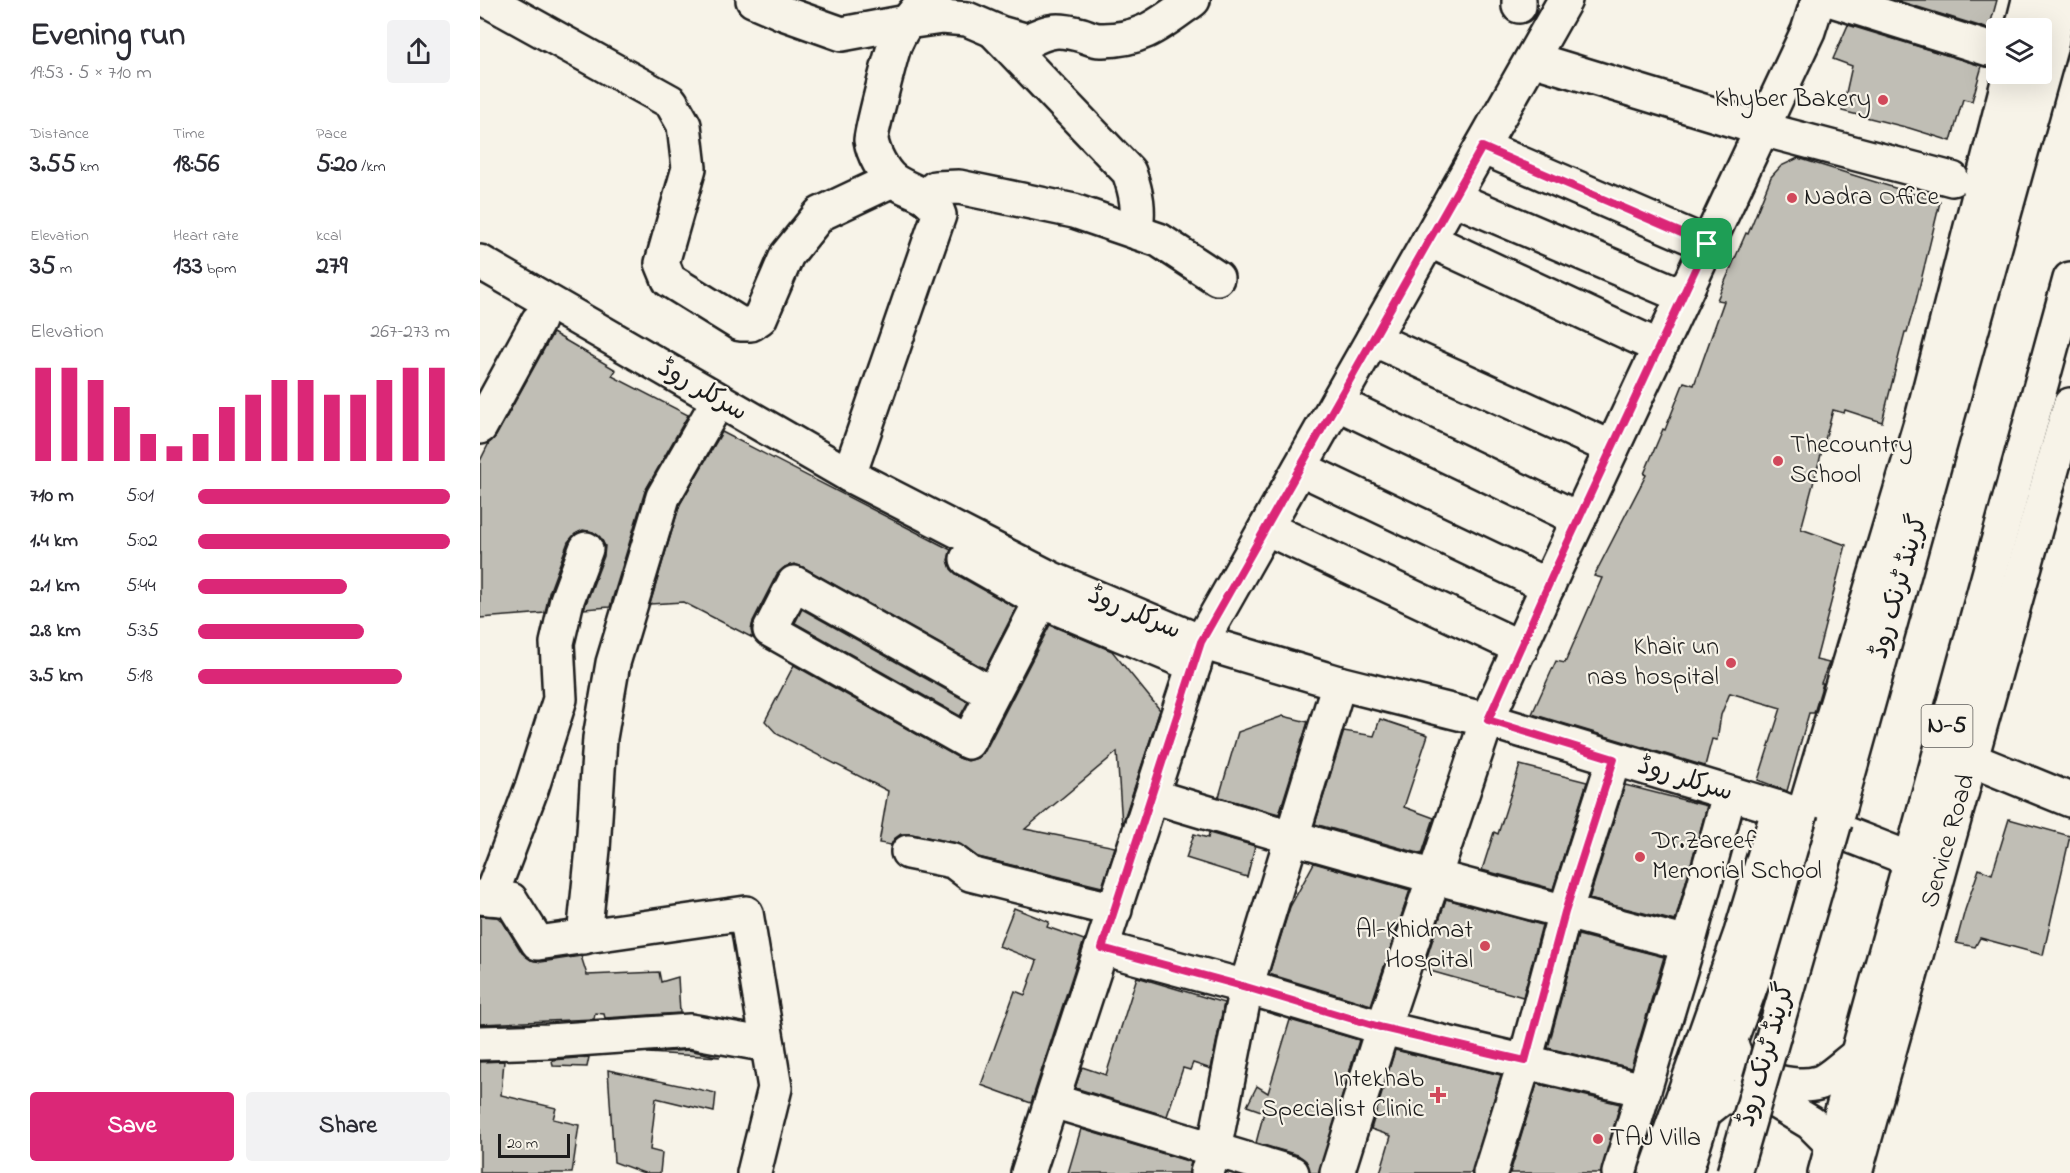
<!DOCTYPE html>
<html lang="en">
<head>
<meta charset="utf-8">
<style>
	body { margin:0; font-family:"Indie Flower","Playpen Sans Arabic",sans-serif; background:#f2f2f3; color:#2b2b33; height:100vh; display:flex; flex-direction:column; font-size:22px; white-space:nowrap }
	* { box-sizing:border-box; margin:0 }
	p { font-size:20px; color:#7c7c81 }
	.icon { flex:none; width:33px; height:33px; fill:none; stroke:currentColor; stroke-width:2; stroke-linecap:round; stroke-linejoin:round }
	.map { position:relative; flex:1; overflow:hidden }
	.details { display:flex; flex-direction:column; background:#fff; width:480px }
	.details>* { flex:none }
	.fabs { position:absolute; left:1506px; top:18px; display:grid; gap:12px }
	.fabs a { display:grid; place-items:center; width:66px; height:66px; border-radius:6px; background:#fff; box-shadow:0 6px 24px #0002; font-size:30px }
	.scale { position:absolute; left:18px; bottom:15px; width:72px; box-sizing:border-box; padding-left:6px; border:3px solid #1c1c1c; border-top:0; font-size:16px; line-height:21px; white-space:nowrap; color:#1c1c1c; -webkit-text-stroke:4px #f7f3e8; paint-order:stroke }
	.pin { position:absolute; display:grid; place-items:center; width:51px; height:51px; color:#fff; margin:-26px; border-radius:12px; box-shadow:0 3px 9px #0006 }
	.round { display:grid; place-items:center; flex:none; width:63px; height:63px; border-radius:6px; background:#f2f2f3 }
	.headline { display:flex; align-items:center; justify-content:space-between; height:102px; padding:0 30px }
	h1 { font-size:33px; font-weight:800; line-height:45px }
	.stats { display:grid; grid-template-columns:repeat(3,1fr); gap:9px; height:102px; padding:6px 30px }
	.stats div { display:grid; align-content:center }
	.stats b { font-size:26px; font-weight:800 }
	.stats small { font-size:16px; font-weight:400 }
	.stats p { font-size:16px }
	.chart { height:168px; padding:12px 30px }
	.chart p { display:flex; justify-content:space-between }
	.chart svg { width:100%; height:108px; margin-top:6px; stroke:#db2777; stroke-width:6 }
	.primary-button { display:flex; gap:12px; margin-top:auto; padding:12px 30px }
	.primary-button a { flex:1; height:69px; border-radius:6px; background:#db2777; color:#fff; font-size:24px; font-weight:800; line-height:69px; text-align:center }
	.primary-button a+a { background:#f2f2f3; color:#2b2b33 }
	ul { padding:0 30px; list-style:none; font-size:20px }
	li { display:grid; grid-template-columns:96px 72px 1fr; align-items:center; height:45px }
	li i { height:15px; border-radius:8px; background:#db2777 }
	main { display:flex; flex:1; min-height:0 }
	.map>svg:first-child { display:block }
	.building { fill:#c0beb5; stroke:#1c1c1c; stroke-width:1.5 }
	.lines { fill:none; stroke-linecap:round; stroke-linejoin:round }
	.minor-casing { stroke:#1c1c1c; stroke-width:38 }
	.major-casing { stroke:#1c1c1c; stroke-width:38 }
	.highway-casing { stroke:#1c1c1c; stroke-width:38 }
	.minor { stroke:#f7f3e8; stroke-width:33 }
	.major { stroke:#f7f3e8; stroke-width:33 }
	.highway { stroke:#f7f3e8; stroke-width:33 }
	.highway-bridge-casing { stroke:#1c1c1c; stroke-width:38; stroke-linecap:butt }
	.highway-bridge { stroke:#f7f3e8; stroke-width:33 }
	.route-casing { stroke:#fff; stroke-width:12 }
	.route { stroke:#db2777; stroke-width:8 }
	.poi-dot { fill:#d1495b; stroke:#f7f3e8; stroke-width:2 }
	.labels { text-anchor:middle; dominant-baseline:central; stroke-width:4.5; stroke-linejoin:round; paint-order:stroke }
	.shield { fill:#f7f3e8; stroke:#5e5c59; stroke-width:1.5 }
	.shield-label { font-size:24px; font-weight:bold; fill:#1c1c1c }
	.poi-label { font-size:26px; fill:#1c1c1c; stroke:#f7f3e8; text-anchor:end }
	.street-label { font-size:26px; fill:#1c1c1c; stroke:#f7f3e8 }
</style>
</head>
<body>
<main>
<section class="details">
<div class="headline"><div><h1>Evening run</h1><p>19:53 · 5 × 710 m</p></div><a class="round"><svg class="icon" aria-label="share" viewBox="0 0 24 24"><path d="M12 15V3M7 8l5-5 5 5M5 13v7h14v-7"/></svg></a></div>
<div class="stats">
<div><p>Distance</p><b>3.55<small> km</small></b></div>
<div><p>Time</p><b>18:56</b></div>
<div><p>Pace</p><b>5:20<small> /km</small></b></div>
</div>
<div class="stats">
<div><p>Elevation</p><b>35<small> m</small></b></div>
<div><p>Heart rate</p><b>133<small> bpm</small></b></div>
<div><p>kcal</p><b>279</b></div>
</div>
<div class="chart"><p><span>Elevation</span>267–273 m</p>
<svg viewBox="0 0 160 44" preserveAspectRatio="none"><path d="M5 44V6M15 44V6M25 44V11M35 44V22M45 44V33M55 44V38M65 44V33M75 44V22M85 44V17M95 44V11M105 44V11M115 44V17M125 44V17M135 44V11M145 44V6M155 44V6"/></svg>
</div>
<ul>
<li><b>710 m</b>5:01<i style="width:100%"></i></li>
<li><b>1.4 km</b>5:02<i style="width:100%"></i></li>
<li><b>2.1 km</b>5:44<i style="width:59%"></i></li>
<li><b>2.8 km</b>5:35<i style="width:66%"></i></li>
<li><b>3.5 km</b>5:18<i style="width:81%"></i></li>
</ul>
<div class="primary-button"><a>Save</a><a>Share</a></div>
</section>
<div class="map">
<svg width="1590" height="1173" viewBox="0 0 1590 1173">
	<rect width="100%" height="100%" fill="#f7f3e8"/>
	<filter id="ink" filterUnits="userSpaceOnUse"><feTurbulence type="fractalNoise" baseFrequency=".0167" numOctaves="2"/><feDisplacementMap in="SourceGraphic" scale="12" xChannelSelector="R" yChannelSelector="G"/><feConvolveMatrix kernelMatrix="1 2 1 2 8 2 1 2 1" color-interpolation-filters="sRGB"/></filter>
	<g filter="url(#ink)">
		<g class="building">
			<path d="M1415,0H1517L1509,29Z"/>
			<path d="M1368,25L1502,66L1492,101L1483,99L1471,141L1429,128L1362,111L1372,66L1353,59Z"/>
			<path d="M1318,158L1460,202L1436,301L1427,332H1425L1402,422L1365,410L1364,413L1353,410L1321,529L1366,545L1336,660L1349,663L1341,683H1343L1334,713H1329L1307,791L1278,780L1301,708L1250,693L1241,715L1237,740L1232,739L1225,766L1052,714L1076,661L1085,663L1122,578L1114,576L1166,475L1164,474L1183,429L1185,430L1204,382L1214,385L1244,301L1237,300L1266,233L1268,234L1291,177L1301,166Z"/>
			<path d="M73,333L136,370L132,376L208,415L165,491L130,607L104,609L124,556L125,546L120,537L113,532L103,530L95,534L88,542L69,593L65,613L0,618V461L9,443L16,436Z"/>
			<path d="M242,432L471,550L468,560L471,569L477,575L536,608L505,669L323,567L314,564L305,567L297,574L273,621L271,630L273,638L203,602L170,604L200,504Z"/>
			<path d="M322,609L488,702L480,716L315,623Z"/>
			<path d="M570,625L632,651L680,710L642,825L637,752L545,829L635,847L622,887L498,857L477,843L431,834H421L414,839L411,845L399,843L408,791L297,734L285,721L314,665L479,758L488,761L497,758L505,751Z"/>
			<path d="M803,716L828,722L799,814L739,797L758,732Z"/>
			<path d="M900,719L948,735L924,807L954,818L942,854L835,824L864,731L894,736Z"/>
			<path d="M1040,765L1107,782L1073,889L1002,870L1014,832L1018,834Z"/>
			<path d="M1145,785L1227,806L1195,921L1109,899Z"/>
			<path d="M1529,819L1590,836L1563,955L1500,938L1495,947L1476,943L1485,910L1499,869L1512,874Z"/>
			<path d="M729,833L775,846L767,877L706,858L714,834L728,838Z"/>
			<path d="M834,863L930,890L891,1005L789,974L810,907Z"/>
			<path d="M966,899L1062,925L1043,997L943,969Z"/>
			<path d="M534,908L569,922L567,927L604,940L551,1103L501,1085L535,991L545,995L557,961L519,946Z"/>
			<path d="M0,916L17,917L23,922L42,953L51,960L61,962L101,956L107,975L179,972L181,982L198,977L200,1013L125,1018L124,1014L115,1013L114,1019L0,1024Z"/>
			<path d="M1098,935L1184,957L1151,1068L1068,1048Z"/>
			<path d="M657,977L744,1003L731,1069L713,1063L710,1070L703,1068L687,1116L595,1088L602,1067L626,1075Z"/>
			<path d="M810,1020L879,1040L839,1173H830L826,1161L818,1155L776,1143L784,1112L767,1106L777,1086L788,1093Z"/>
			<path d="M209,1050L240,1057L167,1053Z"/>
			<path d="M915,1050L1021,1075L992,1173H900L911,1136L891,1129Z"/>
			<path d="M109,1057L107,1067L73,1066L72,1060Z"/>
			<path d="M24,1061L21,1095L76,1108L73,1119L99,1125L92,1173H0V1062Z"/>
			<path d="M128,1070L236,1093L234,1112L176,1098L170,1150L182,1153L180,1173H164L134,1162Z"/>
			<path d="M1057,1084L1140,1104L1121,1173H1030Z"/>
			<path d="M601,1129L711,1162L709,1173H588Z"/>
		</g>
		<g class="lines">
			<defs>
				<g id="minor">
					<path d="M7,0L191,102L204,125L209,168L182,263L189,280L260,324H271L280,318L307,255L340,214L412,180"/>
					<path d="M273,0L303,13L362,34L427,22L462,17L487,19L520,33L548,41C570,29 579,29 602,35C608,37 614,40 620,40C662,41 681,23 713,0"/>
					<path d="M1352,0L1509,49"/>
					<path d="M1039,6V0"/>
					<path d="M514,31L649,172C657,195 659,208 656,232"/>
					<path d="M1052,59L1282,129L1472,179"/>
					<path d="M1002,147L1227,244"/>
					<path d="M973,198L1203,296"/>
					<path d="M448,199L455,188L479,187L594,211L679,240L737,278"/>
					<path d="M949,240L1179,347"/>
					<path d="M893,339L1132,448"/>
					<path d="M857,403L1099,519"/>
					<path d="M0,427L58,321"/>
					<path d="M820,468L1068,586"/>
					<path d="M369,475L459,215C453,193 429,192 413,180C403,172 393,153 391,140C391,133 412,49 416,42C423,26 434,13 445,0"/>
					<path d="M786,528L1041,648"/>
					<path d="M721,642L1085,0"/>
					<path d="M512,694L314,583L290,630L488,742L561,601"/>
					<path d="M1492,760L1590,800"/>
					<path d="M672,796C849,850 1028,897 1208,944"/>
					<path d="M428,852L473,861L490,874L635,910"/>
					<path d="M0,897L31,900L58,943L266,913L295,1088L274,1173"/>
					<path d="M10,898L52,787L80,699L77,643L87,600L106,549"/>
					<path d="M104,937L113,849L120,738L133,663L183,497L230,415"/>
					<path d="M622,948L766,987L903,1028L1164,1090"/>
					<path d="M0,1043L69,1041L210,1031L288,1045"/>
					<path d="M573,1101L812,1173"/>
					<path d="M548,1173L714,665"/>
					<path d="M727,1173L734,1150L766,987L859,683"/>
					<path d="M857,1173L897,1046L1007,720L1075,570L1328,31L1338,0"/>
					<path d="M1010,1173L1045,1061L1085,912L1134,759"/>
					<path d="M1139,1173L1208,944L1246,806L1247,793"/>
					<path d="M1375,1173L1590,405"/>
				</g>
				<g id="major">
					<path d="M0,262L369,475L572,579L721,642L859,683L1007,720L1299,808L1430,859"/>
					<path d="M487,559L561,601L714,665L721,642"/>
					<path d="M1176,1173L1261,933L1299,808"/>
				</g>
				<g id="highway">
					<path d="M1542,28L1549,0"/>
					<path d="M1355,822L1571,45L1579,0"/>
					<path d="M1250,1041C1253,1050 1255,1059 1262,1066C1277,1080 1318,1089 1338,1083C1349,1080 1366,1063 1376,1056"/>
					<path d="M1224,1112L1243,1097H1288L1331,1123L1352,1144"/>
					<path d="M1205,1173L1224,1112L1279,963L1442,419L1530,74"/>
					<path d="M1345,1173L1590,279"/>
				</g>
			</defs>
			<use href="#minor" class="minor-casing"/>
			<use href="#major" class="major-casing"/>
			<use href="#highway" class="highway-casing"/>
			<use href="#minor" class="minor"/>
			<use href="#major" class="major"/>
			<use href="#highway" class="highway"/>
			<defs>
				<path id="highway-bridge" d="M1254,1173L1355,822"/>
			</defs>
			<use href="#highway-bridge" class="highway-bridge-casing"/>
			<use href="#highway-bridge" class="highway-bridge"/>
		</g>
	</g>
	<g class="lines" filter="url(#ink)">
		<defs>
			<path id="route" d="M1002,147L1227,244L1075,570L1008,720L1134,759L1085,912L1045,1061L903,1028L766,987L622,948L721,642Z"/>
		</defs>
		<use href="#route" class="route-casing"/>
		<use href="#route" class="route"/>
	</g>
	<g class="poi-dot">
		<circle cx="1403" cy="100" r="6"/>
		<circle cx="1312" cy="198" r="6"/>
		<circle cx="1298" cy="461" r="6"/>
		<circle cx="1251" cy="663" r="6"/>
		<circle cx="1160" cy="857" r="6"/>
		<circle cx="1005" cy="946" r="6"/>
		<path d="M955 1086h6v6h6v6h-6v6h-6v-6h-6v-6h6z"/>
		<circle cx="1118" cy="1139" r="6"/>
	</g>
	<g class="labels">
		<rect class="shield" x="1441.5" y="705" width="51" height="42" rx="4.5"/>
		<g class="shield-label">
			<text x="1467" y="726">N-5</text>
		</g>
		<g class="poi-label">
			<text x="1391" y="100">Khyber Bakery</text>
			<text x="1324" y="198" text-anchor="start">Nadra Office</text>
			<text x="1310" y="446" text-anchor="start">Thecountry<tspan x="1310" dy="30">School</tspan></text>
			<text x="1239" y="648">Khair un<tspan x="1239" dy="30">nas hospital</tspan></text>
			<text x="1172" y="842" text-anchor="start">Dr.Zareef<tspan x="1172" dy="30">Memorial School</tspan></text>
			<text x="993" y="931">Al-Khidmat<tspan x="993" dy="30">Hospital</tspan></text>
			<text x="944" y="1080">Intekhab<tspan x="944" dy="30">Specialist Clinic</tspan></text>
			<text x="1130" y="1139" text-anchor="start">TAJ Villa</text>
		</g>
		<g class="street-label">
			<text transform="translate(222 391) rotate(30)">سرکلر روڈ</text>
			<text transform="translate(1420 587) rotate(-74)">گرینڈ ٹرنک روڈ</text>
			<text transform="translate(654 614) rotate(23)">سرکلر روڈ</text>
			<text transform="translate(1205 780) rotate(17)">سرکلر روڈ</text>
			<text transform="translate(1469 841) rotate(-74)">Service Road</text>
			<text transform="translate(1287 1055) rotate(-74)">گرینڈ ٹرنک روڈ</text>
		</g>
	</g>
</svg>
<div class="fabs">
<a><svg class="icon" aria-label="layers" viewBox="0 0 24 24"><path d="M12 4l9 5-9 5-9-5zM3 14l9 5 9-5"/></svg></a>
</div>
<div class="scale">20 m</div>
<div class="pin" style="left:1227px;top:244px;background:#1e9e55"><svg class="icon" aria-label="arrive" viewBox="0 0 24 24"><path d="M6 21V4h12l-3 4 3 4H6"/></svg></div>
</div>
</main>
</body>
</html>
